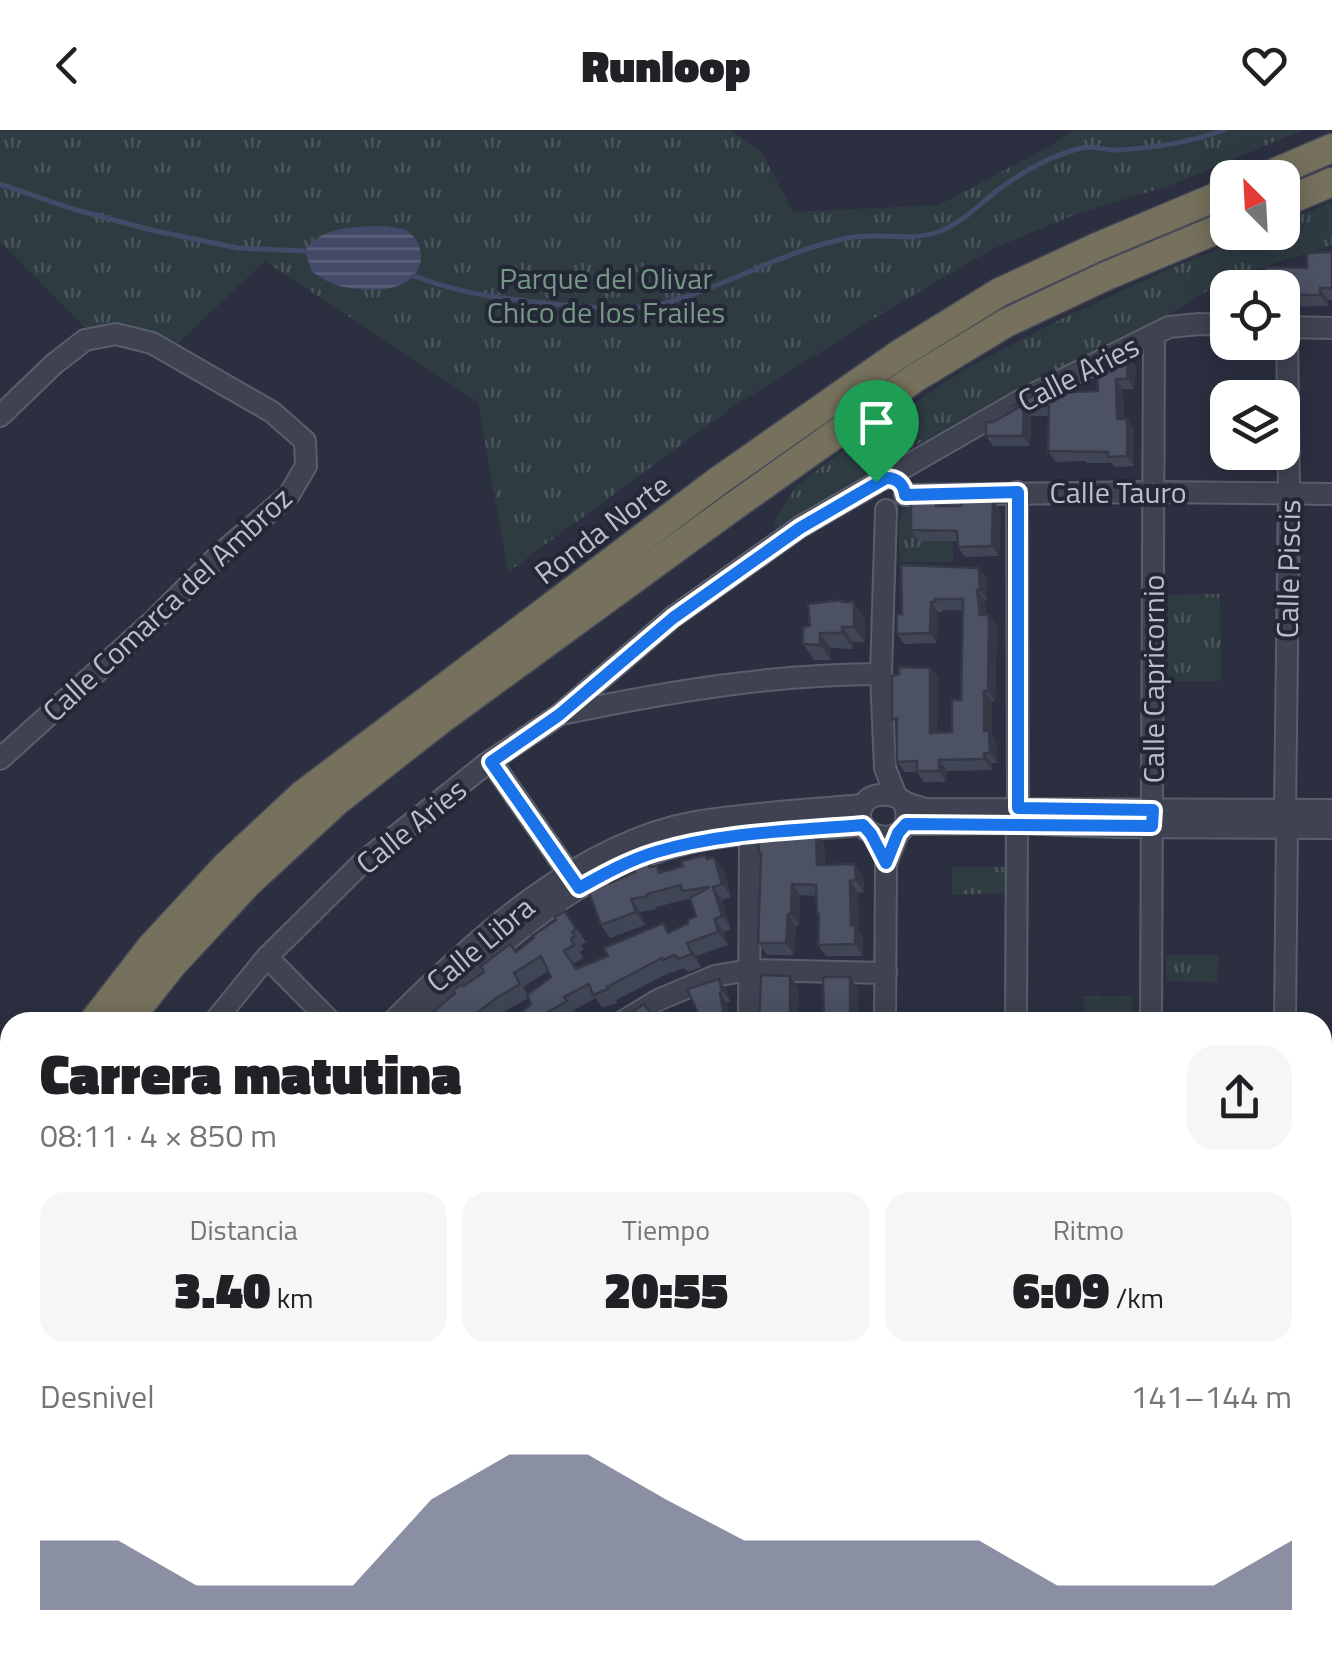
<!DOCTYPE html>
<html lang="es">
<head>
<meta charset="utf-8">
<style>
	body { margin:0; font-family:"Titillium Web",sans-serif; background:#f6f6f6; color:#202124; height:100vh; display:flex; flex-direction:column; font-size:38px; white-space:nowrap }
	* { box-sizing:border-box; margin:0 }
	p { font-size:32px; color:#757577 }
	.icon { flex:none; width:55px; height:55px; fill:none; stroke:currentColor; stroke-width:2; stroke-linecap:round; stroke-linejoin:round }
	.map { position:relative; flex:1; overflow:hidden }
	.sheet { position:absolute; left:0px; top:882px; width:1332px; height:642px; display:flex; flex-direction:column; background:#fff; border-radius:30px 30px 0 0; box-shadow:0 5px 25px #0003 }
	.sheet>* { flex:none }
	.needle { width:65px; rotate:336deg }
	.tools { position:absolute; left:1210px; top:30px; display:grid; gap:20px }
	.tools a { display:grid; place-items:center; width:90px; height:90px; border-radius:20px; background:#fff; box-shadow:0 5px 25px #0003; font-size:50px }
	.pin { position:absolute; display:grid; place-items:center; width:85px; height:85px; color:#fff; margin:-102px -42px; border-radius:50% 50% 50% 0; rotate:-45deg; box-shadow:0 0 10px #0007 }
	.pin .icon { rotate:45deg }
	.round { display:grid; place-items:center; flex:none; width:105px; height:105px; border-radius:30px; background:#f6f6f6 }
	.overview { display:flex; align-items:center; justify-content:space-between; height:170px; padding:0 40px }
	h1 { font-size:55px; font-weight:800; line-height:75px }
	.metrics { display:grid; grid-template-columns:repeat(3,1fr); gap:15px; height:170px; padding:10px 40px }
	.metrics div { display:grid; align-content:center; border-radius:25px; background:#f6f6f6; text-align:center }
	.metrics b { font-size:50px; font-weight:800 }
	.metrics small { font-size:28px; font-weight:400 }
	.metrics p { font-size:28px }
	.chart { height:280px; padding:20px 40px }
	.chart p { display:flex; justify-content:space-between }
	.chart svg { width:100%; height:180px; margin-top:10px; fill:#59607e; opacity:.7 }
	header { display:flex; justify-content:space-between; align-items:center; height:130px; padding:0 40px; background:#fff; font-size:45px; font-weight:800 }
	.map>svg:first-child { display:block }
	.grass { fill:url(#grass-tufts) }
	.water { fill:url(#water-rules) }
	.lines { fill:none; stroke-linecap:round; stroke-linejoin:round }
	.stream { stroke:#434a67; stroke-width:5 }
	.minor-casing { stroke:#5a5d6b; stroke-width:24 }
	.major-casing { stroke:#484b5a; stroke-width:29 }
	.highway-casing { stroke:#464a58; stroke-width:31 }
	.minor { stroke:#3f4250; stroke-width:20 }
	.major { stroke:#5d6170; stroke-width:25 }
	.highway { stroke:#75715d; stroke-width:28 }
	.wall { fill:#414656; fill-rule:evenodd }
	.shaded-wall { fill:#353946 }
	.building { fill:#4c5164; stroke:#353946; stroke-width:2.5 }
	.route-casing { stroke:#fff; stroke-width:20 }
	.route { stroke:#1a73e8; stroke-width:12 }
	.labels { text-anchor:middle; dominant-baseline:central; stroke-width:8; stroke-linejoin:round; paint-order:stroke }
	.park-label { font-size:30px; fill:#769885; stroke:#232736 }
	.street-label { font-size:30px; fill:#bcbeca; stroke:#232736 }
</style>
</head>
<body>
<header><svg class="icon" aria-label="back" viewBox="0 0 24 24"><path d="M15 5l-7 7 7 7"/></svg>Runloop<svg class="icon" aria-label="heart" viewBox="0 0 24 24"><path d="M12 20l-8-8c-3-5 5-10 8-4 3-6 11-1 8 4z"/></svg></header>
<div class="map">
<svg width="1332" height="1523" viewBox="0 0 1332 1523">
	<defs>
		<pattern id="grass-tufts" width="24" height="20" patternUnits="userSpaceOnUse" patternTransform="scale(2.5)"><rect width="24" height="20" fill="#2e3c42"/><path d="M3 7l-1-3M5 7V3M7 7l1-3M15 17l-1-3M17 17v-4M19 17l1-3" fill="none" stroke="#4a565c"/></pattern>
		<pattern id="water-rules" width="6" height="5" patternUnits="userSpaceOnUse" patternTransform="scale(2.5)"><rect width="6" height="5" fill="#434a67"/><path d="M0 2.5h6" fill="none" stroke="#5c627b"/></pattern>
	</defs>
	<rect width="100%" height="100%" fill="#2b2f40"/>
	<g class="grass">
		<path d="M0,0H731L762,23L793,82L939,75L1048,17L1073,0H1303L1171,55L1079,83L994,118L881,184L734,276L508,442L478,272L265,131L178,213L124,192L87,200L0,111Z"/>
		<path d="M1332,72V115L1238,145L1207,161L1166,186L1018,258L870,341L776,399L773,394L796,356L855,312L966,239L1063,188L1174,137L1258,103L1282,102L1283,92Z"/>
		<path d="M953,373V432H900C900,413 894,390 907,375Z"/>
		<path d="M1220,464L1221,551H1166V465Z"/>
		<path d="M952,737H1006V763L952,765Z"/>
		<path d="M1166,825H1219L1217,852L1167,851Z"/>
		<path d="M1132,866L1133,892H1085L1084,867Z"/>
		<path d="M10,1123V1373L0,1371V1144Z"/>
		<path d="M46,1515H221L204,1523H35Z"/>
	</g>
	<path class="water" d="M388,96C389,97 402,99 403,99C421,106 427,131 414,145C399,164 362,161 340,156C330,154 321,147 312,142L305,121C322,94 359,97 388,96Z"/>
	<g class="lines">
		<g class="stream">
			<path d="M0,54L73,79L151,100L238,118L305,121"/>
			<path d="M414,146C462,165 512,170 563,175C598,178 634,182 669,172C730,155 785,120 848,108C876,102 910,112 938,102C961,93 976,78 994,63C1019,44 1051,25 1082,18C1093,15 1107,21 1119,20C1154,18 1191,12 1224,0"/>
		</g>
		<defs>
			<g id="minor">
				<path d="M1282,197L1332,198"/>
				<path d="M0,286L54,234L85,210L116,204L152,213L272,282L305,311L306,336L289,365L220,424L151,493L0,629"/>
				<path d="M884,349L1023,269L1169,197L1199,194L1228,195"/>
				<path d="M1017,362L1018,678"/>
				<path d="M905,365L1153,362L1332,364"/>
				<path d="M886,380L881,544L885,638L896,666"/>
				<path d="M561,584C667,562 773,544 881,544"/>
				<path d="M491,631L575,752"/>
				<path d="M904,673C921,726 839,709 865,672C871,665 879,664 887,665C897,665 901,671 909,674C914,676 920,677 925,679L1332,680"/>
				<path d="M1285,681L1289,363L1287,197"/>
				<path d="M906,694L1017,693L1116,697L1332,698"/>
				<path d="M267,827L331,892"/>
				<path d="M214,892L267,827L363,732L486,634L559,585L673,487L800,397L876,353"/>
				<path d="M392,892C473,811 578,713 695,692C750,683 807,680 863,675"/>
				<path d="M418,892C487,826 558,756 651,724C718,700 793,701 863,695"/>
				<path d="M622,892L658,870L715,846L749,840L886,843"/>
				<path d="M749,892L750,704"/>
				<path d="M885,892L886,733L898,703"/>
				<path d="M1016,892L1017,693"/>
				<path d="M1151,892L1154,205"/>
				<path d="M1285,892L1287,697"/>
				<path d="M1322,1013H1332"/>
				<path d="M1322,1188H1332"/>
				<path d="M311,1515L314,1523"/>
				<path d="M890,1515L900,1523"/>
				<path d="M1051,1515L1058,1523"/>
				<path d="M599,1521L619,1523"/>
				<path d="M20,1523L29,1515"/>
			</g>
			<g id="major">
				<path d="M1322,1239H1332"/>
				<path d="M1322,1260L1332,1259"/>
			</g>
			<g id="highway">
				<path d="M1262,48L1332,18"/>
				<path d="M1282,73L1332,52"/>
				<path d="M93,892L151,817L225,737L302,665L718,351L898,225L1000,162L1097,117L1228,62"/>
				<path d="M127,892L172,835L248,753L337,671L439,591L734,376L915,248L1006,193L1106,146L1228,95"/>
				<path d="M0,1037L10,1017"/>
				<path d="M0,1096L10,1078"/>
				<path d="M0,1387H10"/>
				<path d="M0,1417L10,1413"/>
				<path d="M0,1464L10,1459"/>
				<path d="M1106,1515L1113,1523"/>
				<path d="M1162,1515L1166,1523"/>
			</g>
		</defs>
		<use href="#minor" class="minor-casing"/>
		<use href="#major" class="major-casing"/>
		<use href="#highway" class="highway-casing"/>
		<use href="#minor" class="minor"/>
		<use href="#major" class="major"/>
		<use href="#highway" class="highway"/>
	</g>
	<g class="wall">
		<path d="M1332,122V170H1328V176L1282,177V158H1228V177H1219L1211,166L1225,151L1236,147L1266,142L1307,138Z"/>
		<path d="M1128,226L1136,237L1134,259H1123L1124,289H1127L1134,299V336L1115,337L1112,333H1087L1085,331L1056,332L1048,321L1049,286H1031L1030,316H993L986,306L993,292L1015,280L1013,276L1038,267L1078,258V262L1098,261Z"/>
		<path d="M939,376L1001,381L999,426L965,427L958,417V411H919L911,400Z"/>
		<path d="M987,448V470H985L986,485L997,496L995,571H992V605L996,612L997,633H992V640L947,641L946,652H924L917,642H905L897,632V596L892,589L930,538L938,548L937,602H952L961,570L963,480H942V482H938L937,513L904,514L897,504L902,484Z"/>
		<path d="M843,472L865,488V512H853V519L831,518V530H814L803,514L810,496Z"/>
		<path d="M816,702L824,714L825,735L855,734L863,746L864,762L858,763L859,801L863,807V826H826L818,815L819,787L817,784L816,766L800,765L799,796H796L794,825H767L758,813L761,726L759,723Z"/>
		<path d="M708,728L724,740L731,767L722,770L731,799L724,802L728,815L696,826L701,837L688,842L684,838L672,843L671,842L616,870L617,873L602,878L596,868L574,880L576,884L562,892H509L531,874L528,868L504,882L491,892H425L464,856L516,822L565,781L586,812L581,815L584,819L580,822L583,828L573,834L576,839L608,826L663,793L669,802L688,793L696,786L692,774L688,769L656,777L657,779L640,782L645,795L610,808L601,795L608,747L612,752L653,737L662,742ZM548,841L551,847L528,865L523,857Z"/>
		<path d="M719,849L726,860L730,871L727,873L730,892H702Z"/>
		<path d="M1332,1314V1382H1323L1322,1384V1348H1331Z"/>
	</g>
	<g class="shaded-wall">
		<path d="M1320,158L1328,170V176L1320,165Z"/>
		<path d="M1128,226L1136,237L1134,259L1127,249Z"/>
		<path d="M1071,248L1078,258L1077,272L1070,262Z"/>
		<path d="M1116,249L1123,259L1124,299L1117,289Z"/>
		<path d="M1024,276L1031,286L1030,316L1023,306Z"/>
		<path d="M1127,289L1134,299V336L1127,326Z"/>
		<path d="M993,370L1001,381L999,426L992,416Z"/>
		<path d="M979,438L987,448V470L980,460Z"/>
		<path d="M977,460L985,470L987,495L980,485Z"/>
		<path d="M854,472L865,488V512L854,497Z"/>
		<path d="M931,472L938,482L937,513L930,503Z"/>
		<path d="M989,485L997,496L995,571L988,561Z"/>
		<path d="M842,497L853,512V519L842,503Z"/>
		<path d="M820,503L831,518V530L820,515Z"/>
		<path d="M930,538L938,548L937,613L930,603Z"/>
		<path d="M984,561L992,571V605L996,612L997,633L990,623L984,601Z"/>
		<path d="M984,623L992,633V640L984,629Z"/>
		<path d="M939,630L947,641L946,652L939,641Z"/>
		<path d="M816,702L824,714L825,746L817,735Z"/>
		<path d="M714,727L724,740L731,767L722,754Z"/>
		<path d="M855,734L863,746L864,762L856,750Z"/>
		<path d="M850,751L858,763L859,801L863,807V826L855,814L851,795Z"/>
		<path d="M792,754L800,765L799,796L791,784Z"/>
		<path d="M713,757L722,770L731,799L722,786Z"/>
		<path d="M631,769L640,782L645,795L636,782Z"/>
		<path d="M788,784L796,796L794,825L786,813Z"/>
		<path d="M715,789L724,802L728,815L718,802Z"/>
		<path d="M687,813L696,826L701,837L692,824Z"/>
		<path d="M790,846L799,858L798,892H790Z"/>
		<path d="M850,847L858,859V892H850Z"/>
		<path d="M719,849L726,860L730,871L722,861Z"/>
		<path d="M720,863L727,873L730,892H723Z"/>
	</g>
	<g class="building">
		<path d="M1332,122V158H1320V165H1282V158H1228V166H1211V154L1225,151L1226,147H1236V144H1241V141L1266,142V137L1307,138V123Z"/>
		<path d="M1128,226L1127,249H1116L1117,289H1127V326L1108,327V322L1048,321L1049,276H1024L1023,306H986V292H993L1021,276H1013L1022,271L1037,264L1038,267L1071,248L1070,262L1098,261L1097,240Z"/>
		<path d="M962,370H993L992,416L958,417L957,401L911,400V372H936V376H961Z"/>
		<path d="M901,435L979,438L980,460H977L980,485H989L988,561H984V601H989L990,623H984V629L939,630V641H917V631L897,632V588L892,589V546L899,544V537L930,538V603L952,602V570H961L963,469H935V472H931L930,503L897,504V484H902Z"/>
		<path d="M842,470V472H854V497H842V503H820V515L803,514V497L810,496L808,474Z"/>
		<path d="M816,702L817,735L855,734L856,750L850,751L851,795H855V814L818,815L819,784H817L816,755L792,754L791,784H788L786,813H758L761,723H759L758,710L764,704Z"/>
		<path d="M705,725L707,729L714,727L722,754L713,757L722,786L715,789L718,802L687,813L692,824L679,829L674,825L663,830L662,828L607,857L608,859L593,865L589,854L564,867L567,871L548,882L536,892H509L531,874L527,865L551,847L541,826L514,843L520,854L495,869L466,892H425L423,891L455,863L453,860L463,854L464,856L484,842L481,836L510,814L516,822L534,808L532,806L556,790L555,787L565,781L576,799L572,802L575,806L571,809L574,815L564,821L576,839L608,826L604,818L663,793L668,803L688,793L687,790L696,786L690,768L710,757L682,761L681,755L647,764L648,766L631,769L636,782L601,795L587,757L608,747L610,753L635,742L633,734L648,730L650,737L657,736L659,743L683,736L681,731Z"/>
		<path d="M761,845L790,846V892H759Z"/>
		<path d="M823,847H850V892H824Z"/>
		<path d="M719,849L722,861L720,863L723,880V892H702L687,859Z"/>
		<path d="M644,874L657,892H618Z"/>
		<path d="M1331,1314L1332,1369H1322V1348H1331Z"/>
		<path d="M1329,1481L1332,1487V1523H1309L1305,1515H1322V1485Z"/>
		<path d="M328,1515H369L372,1523H332Z"/>
	</g>
	<g class="lines">
		<defs>
			<path id="route" d="M886,348C897,348 904,354 905,365L1018,362V678L1153,680L1152,696L906,694L898,703L886,733L871,704L863,695C794,701 723,702 656,722C629,730 604,744 579,758L491,632L559,585L673,488L800,398Z"/>
		</defs>
		<use href="#route" class="route-casing"/>
		<use href="#route" class="route"/>
	</g>
	<g class="labels">
		<g class="park-label">
			<text x="606" y="148">Parque del Olivar<tspan x="606" dy="34">Chico de los Frailes</tspan></text>
		</g>
		<g class="street-label">
			<text transform="translate(1078 243) rotate(-27)">Calle Aries</text>
			<text x="1118" y="362">Calle Tauro</text>
			<text transform="translate(602 399) rotate(-37)">Ronda Norte</text>
			<text transform="translate(1288 439) rotate(-89)">Calle Piscis</text>
			<text transform="translate(167 474) rotate(-43)">Calle Comarca del Ambroz</text>
			<text transform="translate(1153 549) rotate(-90)">Calle Capricornio</text>
			<text transform="translate(411 696) rotate(-39)">Calle Aries</text>
			<text transform="translate(480 814) rotate(-40)">Calle Libra</text>
		</g>
	</g>
</svg>
<div class="tools">
<a><svg class="needle" viewBox="-14 -14 28 28"><path d="M0-13l5 13h-10z" fill="#e53935"/><path d="M0 13l5-13h-10z" fill="#757577"/></svg></a>
<a><svg class="icon" aria-label="locate" viewBox="0 0 24 24"><circle cx="12" cy="12" r="6"/><path d="M12 2v4M12 18v4M2 12h4M18 12h4"/></svg></a>
<a><svg class="icon" aria-label="layers" viewBox="0 0 24 24"><path d="M12 4l9 5-9 5-9-5zM3 14l9 5 9-5"/></svg></a>
</div>
<div class="pin" style="left:876px;top:352px;background:#1e9e55"><svg class="icon" aria-label="arrive" viewBox="0 0 24 24"><path d="M6 21V4h12l-3 4 3 4H6"/></svg></div>
<section class="sheet">
<div class="overview"><div><h1>Carrera matutina</h1><p>08:11 · 4 × 850 m</p></div><a class="round"><svg class="icon" aria-label="share" viewBox="0 0 24 24"><path d="M12 15V3M7 8l5-5 5 5M5 13v7h14v-7"/></svg></a></div>
<div class="metrics">
<div><p>Distancia</p><b>3.40<small> km</small></b></div>
<div><p>Tiempo</p><b>20:55</b></div>
<div><p>Ritmo</p><b>6:09<small> /km</small></b></div>
</div>
<div class="chart"><p><span>Desnivel</span>141–144 m</p>
<svg viewBox="0 0 160 44" preserveAspectRatio="none"><path d="M0 44V27L10 27L20 38L30 38L40 38L50 17L60 6L70 6L80 17L90 27L100 27L110 27L120 27L130 38L140 38L150 38L160 27V44z"/></svg>
</div>
</section>
</div>
</body>
</html>
